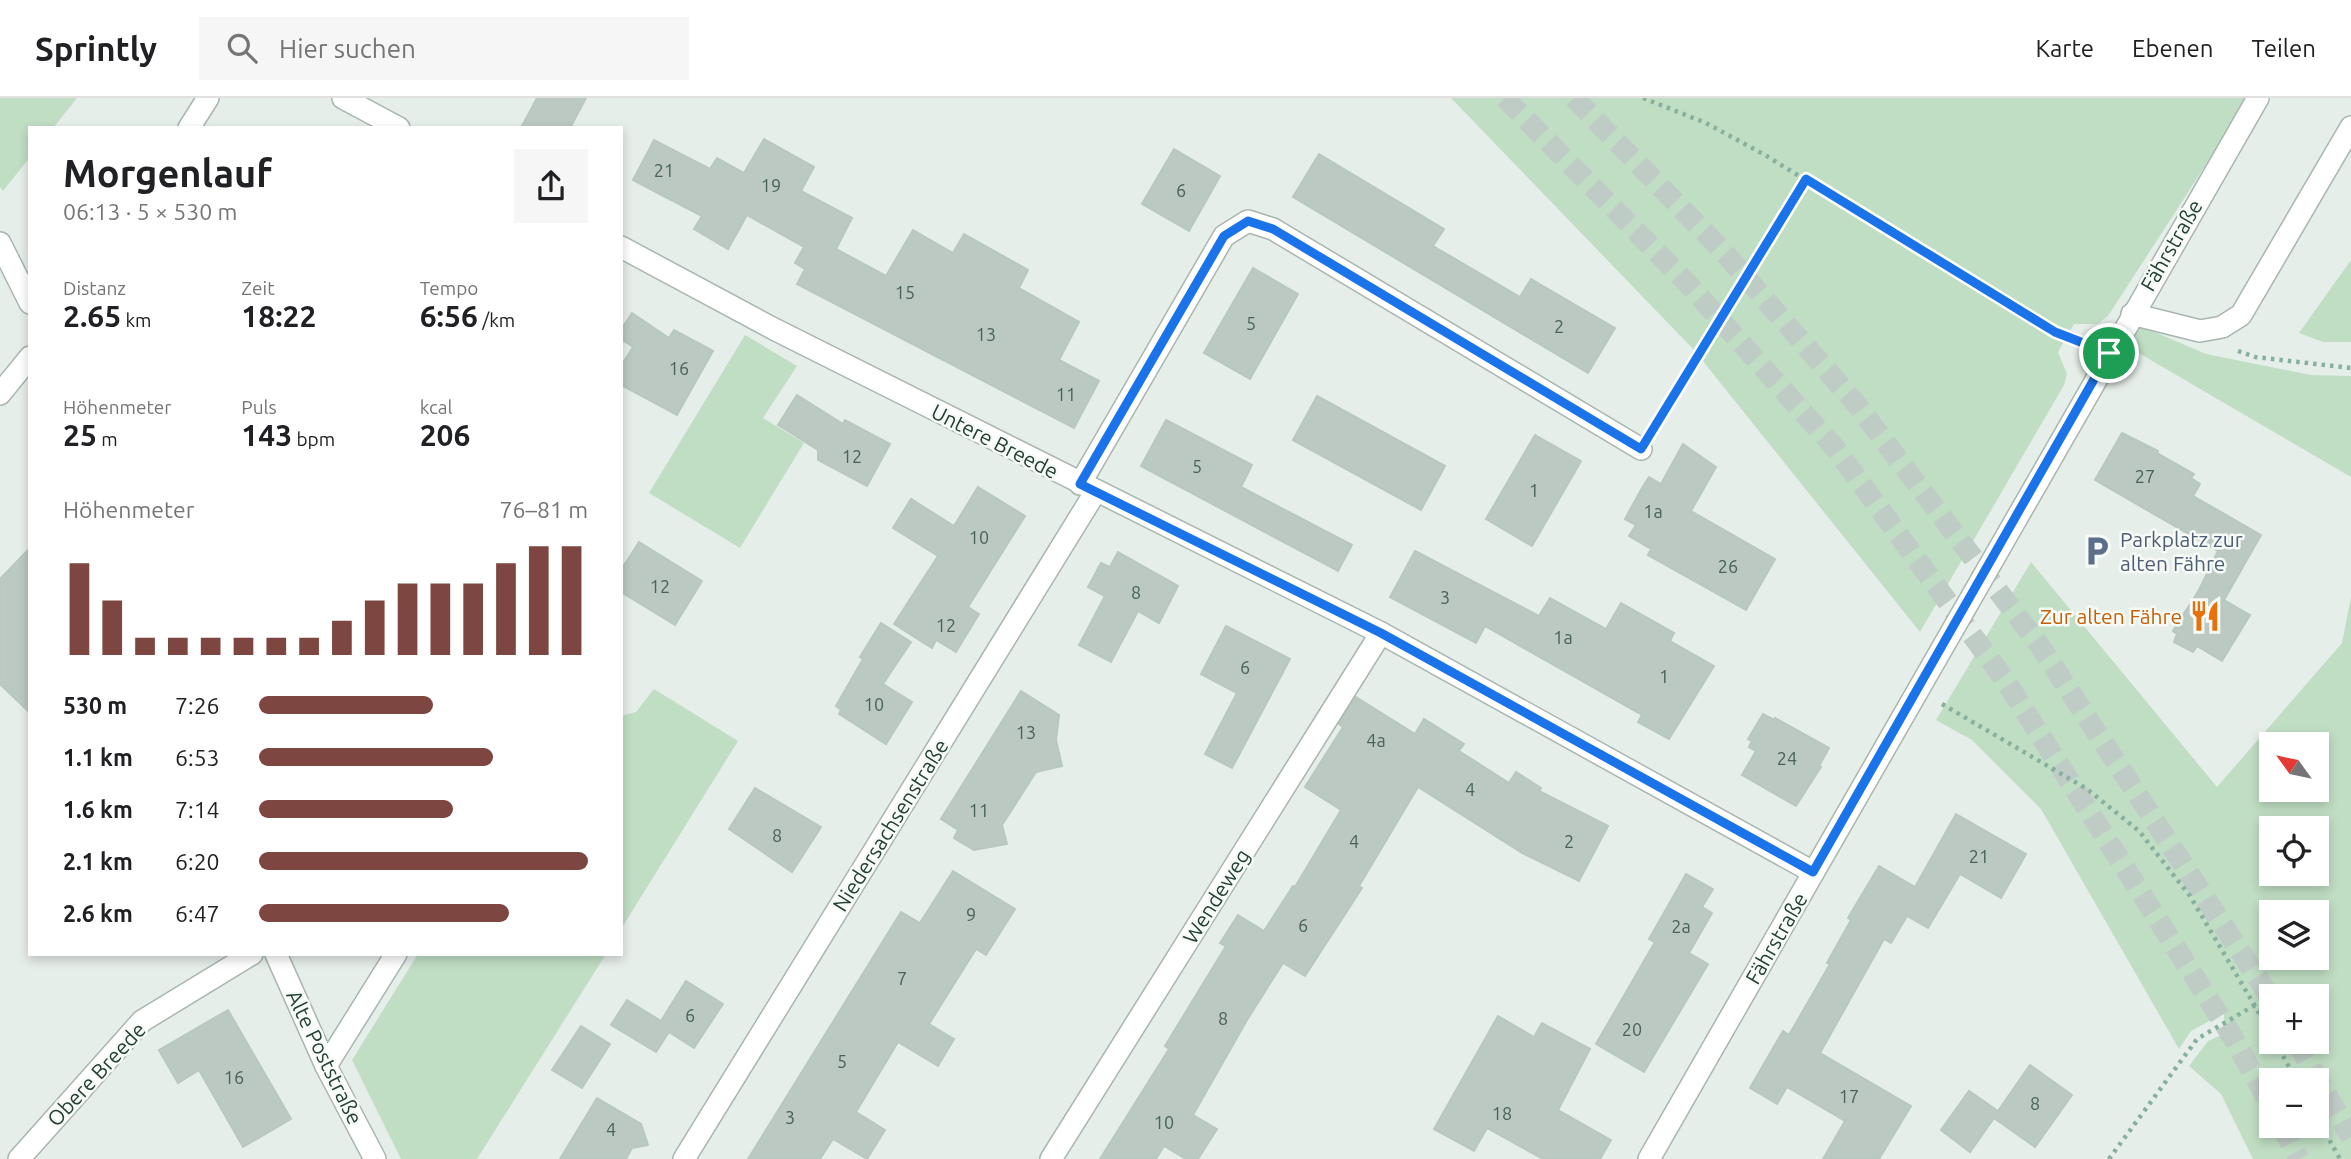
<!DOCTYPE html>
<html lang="de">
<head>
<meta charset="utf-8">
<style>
	body { margin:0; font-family:Ubuntu,sans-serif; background:#f6f6f6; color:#202124; height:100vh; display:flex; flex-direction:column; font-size:26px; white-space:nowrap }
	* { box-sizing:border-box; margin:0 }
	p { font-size:23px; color:#757577 }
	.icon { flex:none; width:38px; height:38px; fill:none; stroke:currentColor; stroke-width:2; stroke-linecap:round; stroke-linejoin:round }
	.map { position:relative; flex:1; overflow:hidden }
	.side { position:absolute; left:28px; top:28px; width:595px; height:830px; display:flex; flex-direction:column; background:#fff; border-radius:0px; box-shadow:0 4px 10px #0003 }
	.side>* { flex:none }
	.needle { width:46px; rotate:303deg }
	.buttons { position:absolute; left:2259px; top:634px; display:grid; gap:14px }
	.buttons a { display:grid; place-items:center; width:70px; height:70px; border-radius:0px; background:#fff; box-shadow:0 4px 10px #0003; font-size:35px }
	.pin { position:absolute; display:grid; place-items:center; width:60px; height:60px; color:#fff; margin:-30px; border:4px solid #fff; border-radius:50%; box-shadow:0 2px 7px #0007 }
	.round { display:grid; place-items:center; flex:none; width:74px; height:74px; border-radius:0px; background:#f6f6f6 }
	.head { display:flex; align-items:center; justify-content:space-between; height:119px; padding:0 35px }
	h1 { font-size:38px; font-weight:700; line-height:52px }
	.figures { display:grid; grid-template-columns:repeat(3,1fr); gap:10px; height:119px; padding:7px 35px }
	.figures div { display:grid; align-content:center }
	.figures b { font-size:30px; font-weight:700 }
	.figures small { font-size:19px; font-weight:400 }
	.figures p { font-size:19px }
	.chart { height:196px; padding:14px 35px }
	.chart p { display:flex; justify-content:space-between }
	.chart svg { width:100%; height:126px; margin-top:7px; stroke:#7d4641; stroke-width:6 }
	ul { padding:0 35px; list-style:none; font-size:23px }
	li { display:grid; grid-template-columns:112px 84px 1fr; align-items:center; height:52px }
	li i { height:18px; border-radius:9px; background:#7d4641 }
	header { display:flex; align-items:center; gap:42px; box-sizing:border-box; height:98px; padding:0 35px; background:#fff; border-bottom:2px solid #e0e0e0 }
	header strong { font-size:33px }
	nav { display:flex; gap:38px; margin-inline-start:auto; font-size:24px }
	.search { width:490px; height:63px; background:#f6f6f6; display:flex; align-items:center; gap:18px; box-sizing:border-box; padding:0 24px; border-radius:0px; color:#757577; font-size:26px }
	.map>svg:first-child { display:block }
	.green { fill:#c0dec4; fill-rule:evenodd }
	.building { fill:#bbc9c2; stroke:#b8c8bf; stroke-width:2 }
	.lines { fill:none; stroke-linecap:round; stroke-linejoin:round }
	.highway-tunnel { stroke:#bfcbc5; stroke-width:21; stroke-dasharray:21 10; stroke-linecap:butt }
	.minor-casing { stroke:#a8b6af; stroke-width:24 }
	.path { stroke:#87b19e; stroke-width:4.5; stroke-dasharray:3.5 5; stroke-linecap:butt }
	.minor { stroke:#fff; stroke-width:21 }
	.route-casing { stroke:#fff; stroke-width:14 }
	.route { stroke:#1a73e8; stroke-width:9 }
	.labels { text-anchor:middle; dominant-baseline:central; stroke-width:5; stroke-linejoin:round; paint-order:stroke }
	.number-label { font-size:18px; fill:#4a6258 }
	.street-label { font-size:21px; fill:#254035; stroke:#f7fbf8 }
	.service-label { font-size:21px; fill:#4e5e75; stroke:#f7fbf8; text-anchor:start }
	.food-label { font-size:21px; fill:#c56008; stroke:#f7fbf8; text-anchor:end }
</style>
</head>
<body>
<header>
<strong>Sprintly</strong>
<div class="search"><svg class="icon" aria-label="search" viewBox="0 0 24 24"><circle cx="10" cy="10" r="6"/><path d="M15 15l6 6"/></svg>Hier suchen</div>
<nav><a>Karte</a><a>Ebenen</a><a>Teilen</a></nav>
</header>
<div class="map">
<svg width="2351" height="1061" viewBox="0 0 2351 1061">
	<rect width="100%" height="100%" fill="#e6eee9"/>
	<g class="green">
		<path d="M0,0H77L53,30H30V59L3,93L0,89Z"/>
		<path d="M1451,0H2249L2108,218L2097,226H2074L2058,254L2067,276L2064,287L1920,534L1694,252Z"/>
		<path d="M2351,162V244H2323L2299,235Z"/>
		<path d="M2138,227L2206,256L2311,277L2351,278V379L2125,247Z"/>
		<path d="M745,237L797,268L763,320L804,345L740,450L649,395Z"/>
		<path d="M2031,464L2217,689L2342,545L2351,499V1061H2253L2221,996L2189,968L2208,943L2224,936V915L2191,933L2179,951L2041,711L1972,642L1936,622ZM2272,646H2317V691H2272ZM2272,730H2317V775H2272ZM2272,814H2317V859H2272ZM2272,898H2317V943H2272ZM2272,982H2317V1027H2272Z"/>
		<path d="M654,591L738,643L621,831V618L636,614Z"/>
		<path d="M418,856H606L477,1061H401L352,962Z"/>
	</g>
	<g class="building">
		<path d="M537,0H586L570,30H521Z"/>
		<path d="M764,41L814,69L801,93L852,120L836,151L886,178L913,132L953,155L964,136L1028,172L1019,190L1079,224L1059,262L1099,283L1074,330L797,186L805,171L795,165L804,149L747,117L728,151L694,131L702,118L633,82L654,42L710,71L717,60L744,75Z"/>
		<path d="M1174,51L1220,78L1189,133L1142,106Z"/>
		<path d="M1319,56L1444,131L1433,148L1520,199L1531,181L1615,230L1588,275L1293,99Z"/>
		<path d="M1253,170L1298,196L1250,281L1204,255Z"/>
		<path d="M632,215L669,240L674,232L713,253L677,317L621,287V268L633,249L621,241V232Z"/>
		<path d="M797,297L843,326L845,322L890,346L867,388L818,362V352L778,327Z"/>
		<path d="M1317,298L1445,368L1421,412L1293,342Z"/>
		<path d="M1166,322L1252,367L1241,389L1352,447L1338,473L1141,368Z"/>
		<path d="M2122,335L2158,353L2157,355L2194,376L2191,380L2200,386L2193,398L2261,437L2224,502L2250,517L2222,563L2197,548L2193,554L2174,544L2177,536L2173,533L2199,492L2218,453L2095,382Z"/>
		<path d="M1535,337L1581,363L1532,448L1486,421Z"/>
		<path d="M1683,346L1716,369L1691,413L1775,461L1746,512L1648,457L1651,451L1629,438L1636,427L1625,421L1642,390L1649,379L1661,386Z"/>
		<path d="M978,389L1025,418L968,509L979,516L956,554L936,542L932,550L894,526L938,458L893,430L911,401L954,428Z"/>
		<path d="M639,444L702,483L675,527L621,494V472Z"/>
		<path d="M30,450V615L0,586V481Z"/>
		<path d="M1415,453L1539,518L1550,500L1606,531L1621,505L1674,535L1670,543L1714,568L1669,641L1638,624L1642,617L1485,528L1476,545L1390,499Z"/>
		<path d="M1118,454L1178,488L1159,525L1138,513L1111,564L1079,547L1105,498L1088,489L1101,465L1110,469Z"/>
		<path d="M881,525L911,544L883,586L912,604L886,646L839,616L841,612L836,608L863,561L860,559Z"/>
		<path d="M1226,528L1290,561L1232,670L1205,656L1237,595L1201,576Z"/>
		<path d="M1021,593L1059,617L1056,642L1062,668L1036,674L1002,727L1007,746L974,752L954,740L958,732L941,721Z"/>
		<path d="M1356,599L1415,636L1424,621L1464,646L1459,653L1509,685L1516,674L1541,690L1539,693L1608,728L1579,783L1522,755L1418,689L1359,788L1362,790L1305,878L1283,865L1247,922L1193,1017L1217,1031L1198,1061H1186L1164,1048L1156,1061H1100L1169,951L1165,948L1226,848L1220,845L1238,817L1264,833L1293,788L1295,789L1341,712L1305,689L1343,629L1339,626Z"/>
		<path d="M1763,616L1774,622L1775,620L1829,650L1819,668L1821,669L1796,708L1742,677L1756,653L1749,649L1752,643L1748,641Z"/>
		<path d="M755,690L821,729L792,774L729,731Z"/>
		<path d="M1956,716L2026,756L2001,800L1960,776L1928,830L1907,818L1891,845L1884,841L1820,955L1911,1008L1879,1061H1823L1845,1023L1787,989L1777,1006L1750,990L1783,933L1789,937L1830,866L1827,865L1851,822L1848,820L1879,768L1915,789Z"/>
		<path d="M953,773L1015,811L986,857L976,851L929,926L954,941L938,968L898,944L856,1014L885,1032L867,1061L833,1041L820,1061H748L901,814L920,825Z"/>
		<path d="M1686,776L1713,791L1702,809L1712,815L1689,855L1708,866L1644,974L1596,946L1655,844L1649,841Z"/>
		<path d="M686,883L723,906L694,950L669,934L656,954L611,927L627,902L661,923Z"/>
		<path d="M228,912L291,1021L243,1049L199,972L178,985L159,952Z"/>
		<path d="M1498,918L1534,939L1542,925L1590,951L1558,1012L1611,1042L1600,1061H1543L1487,1030L1474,1053L1434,1031Z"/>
		<path d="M581,928L610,946L582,990L552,972Z"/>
		<path d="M2030,967L2072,997L2035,1049L1994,1020L1970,1054L1941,1032L1969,993L1998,1013Z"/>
		<path d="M597,1000L641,1026L648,1047L632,1050L626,1061H560Z"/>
	</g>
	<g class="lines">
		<g class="highway-tunnel">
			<path d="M1505,0L1689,187L1835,350L2005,582L2234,941L2272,1010"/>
			<path d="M1574,0L1722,152L1857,307L2040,548L2272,902"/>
			<path d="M2296,943L2351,1039"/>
			<path d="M2281,1027L2299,1061"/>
		</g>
		<defs>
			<g id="minor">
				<path d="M343,0L399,30"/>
				<path d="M189,30L208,0"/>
				<path d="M0,145L30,205"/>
				<path d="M621,149L774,231L1381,535L1813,774"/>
				<path d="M2132,216L2200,233L2222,229L2241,217L2351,29"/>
				<path d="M0,296L30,259"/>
				<path d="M1080,386L1224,138L1248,123L1273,131L1641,351"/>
				<path d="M276,856L326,968L375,1061"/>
				<path d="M326,968L396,856"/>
				<path d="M19,1061L142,923L252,856"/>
				<path d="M684,1061L1096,393"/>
				<path d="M1051,1061L1381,535"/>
				<path d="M1649,1061L2258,0"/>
			</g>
		</defs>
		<use href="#minor" class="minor-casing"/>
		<g class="path">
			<path d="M1643,0L1706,25L1765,57L2055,235L2086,246"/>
			<path d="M2238,253L2255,259L2351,270"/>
			<path d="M1655,328L1806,81"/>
			<path d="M1942,606L2087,691L2139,733L2190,798L2272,937"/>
			<path d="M2275,943L2296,982"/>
			<path d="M2317,1020L2340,1061"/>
			<path d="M2109,1061L2197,941L2255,907"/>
		</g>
		<use href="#minor" class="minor"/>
	</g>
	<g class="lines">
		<defs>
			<path id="route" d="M1806,81L2055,234L2109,255L1813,774L1381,535L1080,386L1224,138L1248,123L1273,131L1641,351Z"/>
		</defs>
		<use href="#route" class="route-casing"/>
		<use href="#route" class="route"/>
	</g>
	<defs>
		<symbol id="parking-bare" viewBox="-9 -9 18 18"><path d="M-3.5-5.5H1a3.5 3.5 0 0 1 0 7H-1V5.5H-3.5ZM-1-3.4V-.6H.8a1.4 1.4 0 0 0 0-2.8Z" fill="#5c6f8a" stroke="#f7fbf8" stroke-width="2.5" paint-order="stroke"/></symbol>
		<symbol id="restaurant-bare" viewBox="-9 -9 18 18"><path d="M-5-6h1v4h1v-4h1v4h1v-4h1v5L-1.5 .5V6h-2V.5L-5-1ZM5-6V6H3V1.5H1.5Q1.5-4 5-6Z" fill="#e8710a" stroke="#f7fbf8" stroke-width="2.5" paint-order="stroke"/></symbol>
	</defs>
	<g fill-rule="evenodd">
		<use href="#parking-bare" x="2075" y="431" width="44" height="44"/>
		<use href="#restaurant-bare" x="2183" y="496" width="44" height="44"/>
	</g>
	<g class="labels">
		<g class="number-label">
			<text x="664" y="72">21</text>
			<text x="771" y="87">19</text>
			<text x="1181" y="92">6</text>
			<text x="905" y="194">15</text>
			<text x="1251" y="225">5</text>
			<text x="1559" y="228">2</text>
			<text x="986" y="236">13</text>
			<text x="679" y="270">16</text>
			<text x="1066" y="296">11</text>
			<text x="852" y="358">12</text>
			<text x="1197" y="368">5</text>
			<text x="2145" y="378">27</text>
			<text x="1534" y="392">1</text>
			<text x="1653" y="413">1a</text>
			<text x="979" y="439">10</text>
			<text x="1728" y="468">26</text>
			<text x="660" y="488">12</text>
			<text x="1136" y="494">8</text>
			<text x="1445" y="499">3</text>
			<text x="946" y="527">12</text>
			<text x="1563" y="539">1a</text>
			<text x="1245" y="569">6</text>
			<text x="1664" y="578">1</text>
			<text x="874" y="606">10</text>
			<text x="1026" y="634">13</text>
			<text x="1376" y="642">4a</text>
			<text x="1787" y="660">24</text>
			<text x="1470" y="691">4</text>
			<text x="979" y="712">11</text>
			<text x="777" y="737">8</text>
			<text x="1354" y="743">4</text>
			<text x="1569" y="743">2</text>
			<text x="1979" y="758">21</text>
			<text x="971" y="816">9</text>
			<text x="1303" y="827">6</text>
			<text x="1681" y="828">2a</text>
			<text x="902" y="880">7</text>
			<text x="690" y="917">6</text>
			<text x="1223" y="920">8</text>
			<text x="1632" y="931">20</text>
			<text x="842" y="963">5</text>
			<text x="234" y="979">16</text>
			<text x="1849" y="998">17</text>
			<text x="2035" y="1005">8</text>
			<text x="1502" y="1015">18</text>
			<text x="790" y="1019">3</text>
			<text x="1164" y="1024">10</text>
			<text x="611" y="1031">4</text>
		</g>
		<g class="street-label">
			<text transform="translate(2171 147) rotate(-60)">Fährstraße</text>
			<text transform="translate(995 343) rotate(27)">Untere Breede</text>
			<text transform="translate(890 727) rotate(-58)">Niedersachsenstraße</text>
			<text transform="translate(1216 798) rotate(-58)">Wendeweg</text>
			<text transform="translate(1776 840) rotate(-60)">Fährstraße</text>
			<text transform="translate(325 959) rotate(64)">Alte Poststraße</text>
			<text transform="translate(96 976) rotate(-47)">Obere Breede</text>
		</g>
		<g class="service-label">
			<text x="2120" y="441">Parkplatz zur<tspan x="2120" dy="24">alten Fähre</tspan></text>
		</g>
		<g class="food-label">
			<text x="2182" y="518">Zur alten Fähre</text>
		</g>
	</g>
</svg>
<div class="buttons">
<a><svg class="needle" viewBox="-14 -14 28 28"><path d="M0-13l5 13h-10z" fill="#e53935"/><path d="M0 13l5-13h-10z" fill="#757577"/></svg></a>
<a><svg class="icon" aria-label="locate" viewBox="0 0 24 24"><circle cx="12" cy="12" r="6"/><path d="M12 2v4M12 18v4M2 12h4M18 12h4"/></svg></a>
<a><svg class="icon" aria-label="layers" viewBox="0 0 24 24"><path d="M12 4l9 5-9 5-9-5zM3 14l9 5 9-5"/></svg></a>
<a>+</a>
<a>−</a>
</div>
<div class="pin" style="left:2109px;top:255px;background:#1e9e55"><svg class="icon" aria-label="arrive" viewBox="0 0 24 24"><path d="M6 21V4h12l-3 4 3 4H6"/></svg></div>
<section class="side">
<div class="head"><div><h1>Morgenlauf</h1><p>06:13 · 5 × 530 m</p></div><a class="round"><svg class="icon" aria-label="share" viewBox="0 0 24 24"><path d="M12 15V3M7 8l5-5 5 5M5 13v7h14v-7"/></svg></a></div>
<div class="figures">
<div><p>Distanz</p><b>2.65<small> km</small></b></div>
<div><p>Zeit</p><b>18:22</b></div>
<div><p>Tempo</p><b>6:56<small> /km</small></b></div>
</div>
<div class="figures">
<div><p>Höhenmeter</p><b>25<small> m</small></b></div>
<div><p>Puls</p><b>143<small> bpm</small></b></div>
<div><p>kcal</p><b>206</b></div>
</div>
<div class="chart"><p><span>Höhenmeter</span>76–81 m</p>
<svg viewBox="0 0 160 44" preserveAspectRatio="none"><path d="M5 44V12M15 44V25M25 44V38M35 44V38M45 44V38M55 44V38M65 44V38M75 44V38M85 44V32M95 44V25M105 44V19M115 44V19M125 44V19M135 44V12M145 44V6M155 44V6"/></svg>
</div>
<ul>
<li><b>530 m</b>7:26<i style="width:53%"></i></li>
<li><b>1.1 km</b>6:53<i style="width:71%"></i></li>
<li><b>1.6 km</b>7:14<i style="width:59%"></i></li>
<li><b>2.1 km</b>6:20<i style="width:100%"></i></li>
<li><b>2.6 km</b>6:47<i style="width:76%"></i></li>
</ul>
</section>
</div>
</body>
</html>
